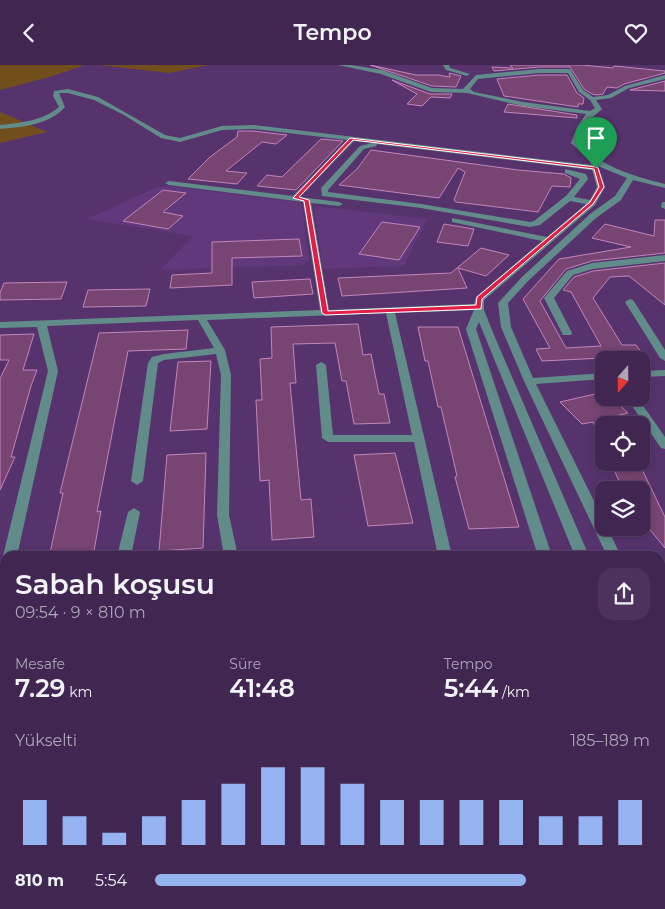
<!DOCTYPE html>
<html lang="tr">
<head>
<meta charset="utf-8">
<style>
	body { margin:0; font-family:Montserrat,sans-serif; background:#4c325c; color:#f1f3f6; height:100vh; display:flex; flex-direction:column; font-size:19px; white-space:nowrap }
	* { box-sizing:border-box; margin:0 }
	p { font-size:16px; color:#aea5b8 }
	.icon { flex:none; width:28px; height:28px; fill:none; stroke:currentColor; stroke-width:2; stroke-linecap:round; stroke-linejoin:round }
	.map { position:relative; flex:1; overflow:hidden }
	.side { position:absolute; left:0px; top:486px; width:665px; height:359px; display:flex; flex-direction:column; background:#412652; border-radius:15px 15px 0 0; box-shadow:0 2px 8px #0003,0 0 0 1px #5a4369 }
	.side>* { flex:none }
	.needle { width:32px; rotate:200deg }
	.fabs { position:absolute; left:595px; top:286px; display:grid; gap:10px }
	.fabs a { display:grid; place-items:center; width:55px; height:55px; border-radius:10px; background:#412652; box-shadow:0 2px 8px #0003,0 0 0 1px #5a4369; font-size:25px }
	.pin { position:absolute; display:grid; place-items:center; width:42px; height:42px; color:#fff; margin:-51px -21px; border-radius:50% 50% 50% 0; rotate:-45deg; box-shadow:0 0 5px #0007 }
	.pin .icon { rotate:45deg }
	.round { display:grid; place-items:center; flex:none; width:52px; height:52px; border-radius:15px; background:#4c325c }
	.overview { display:flex; align-items:center; justify-content:space-between; height:85px; padding:0 15px }
	h1 { font-size:28px; font-weight:600; line-height:38px }
	.metrics { display:grid; grid-template-columns:repeat(3,1fr); gap:8px; height:85px; padding:5px 15px }
	.metrics div { display:grid; align-content:center }
	.metrics b { font-size:25px; font-weight:600 }
	.metrics small { font-size:14px; font-weight:400 }
	.metrics p { font-size:14px }
	.chart { height:140px; padding:10px 15px }
	.chart p { display:flex; justify-content:space-between }
	.chart svg { width:100%; height:90px; margin-top:5px; stroke:#95b2f1; stroke-width:6 }
	ul { padding:0 15px; list-style:none; font-size:16px }
	li { display:grid; grid-template-columns:80px 60px 1fr; align-items:center; height:38px }
	li i { height:12px; border-radius:6px; background:#95b2f1 }
	header { display:flex; justify-content:space-between; align-items:center; height:65px; padding:0 15px; background:#412652; font-size:22px; font-weight:600 }
	.map>svg:first-child { display:block }
	.built { fill:#61387b }
	.green { fill:#734e1d }
	.building { fill:#784472; stroke:#c385bb }
	.lines { fill:none; stroke-linecap:round; stroke-linejoin:round }
	.minor { fill:#628c8a; fill-rule:evenodd }
	.route { fill:#e11d48; stroke:#fff; fill-rule:evenodd }
</style>
</head>
<body>
<header><svg class="icon" aria-label="back" viewBox="0 0 24 24"><path d="M15 5l-7 7 7 7"/></svg>Tempo<svg class="icon" aria-label="heart" viewBox="0 0 24 24"><path d="M12 20l-8-8c-3-5 5-10 8-4 3-6 11-1 8 4z"/></svg></header>
<div class="map">
<svg width="665" height="844" viewBox="0 0 665 844">
	<rect width="100%" height="100%" fill="#57336e"/>
	<g class="built">
		<path d="M167,121L297,137L302,140L309,196L301,200L160,205L193,171L87,154L155,123Z"/>
		<path d="M314,141L427,154L404,201L323,204Z"/>
	</g>
	<g class="green">
		<path d="M0,0H84L50,12L0,25Z"/>
		<path d="M98,0H208L169,8Z"/>
		<path d="M0,47L47,67L0,78Z"/>
	</g>
	<g class="building">
		<path d="M370,0L416,10H438L450,12L449,8L461,11L456,22L432,21Z"/>
		<path d="M510,0H582L613,3L614,1L665,6V8L624,19L617,23L607,22L603,29L597,30L592,29L584,24L570,2H539L494,6L492,2L513,3Z"/>
		<path d="M539,10H567L577,28L584,33L583,39H578V42L504,31L497,14Z"/>
		<path d="M392,15L430,29H452L450,33L431,32L422,41L407,39L417,29Z"/>
		<path d="M665,16V26L630,25Z"/>
		<path d="M508,39L577,50V53L504,47Z"/>
		<path d="M238,66H253L287,70L276,79L262,77L226,106L247,108L237,119L188,114L210,92L237,72Z"/>
		<path d="M321,74L343,76L296,125L257,121L267,110L282,112Z"/>
		<path d="M371,85L518,105L564,109L571,113L570,122L552,121L538,147L456,137L454,135L465,107L458,103L439,133L339,120L357,104Z"/>
		<path d="M163,125L186,128L163,147L183,151L168,164L123,156Z"/>
		<path d="M655,155H665V188L592,196L566,204L540,236L566,283L601,281L571,227L563,225L574,212L593,206L665,198V240L629,211L610,212L593,233L622,280H636L644,291L542,296L536,284L550,283L523,234L559,194L631,182L592,173L605,159L654,171Z"/>
		<path d="M382,157L420,162L399,195L359,189Z"/>
		<path d="M444,159L474,164L468,181L437,177Z"/>
		<path d="M299,174L302,191L232,193V220L170,223L172,210L212,208V177Z"/>
		<path d="M481,183L509,190L486,211L458,203L467,223L342,231L338,213L451,208Z"/>
		<path d="M310,214L313,229L254,233L252,217Z"/>
		<path d="M67,217L61,234L0,235V228L4,218Z"/>
		<path d="M150,224L146,241L83,242L88,225Z"/>
		<path d="M358,259L363,290L371,289L379,329H384L390,358L354,359L346,316H342L335,278L293,279L296,318H290L301,435L311,434L314,472L272,475L269,415L260,416L256,335H262L260,294L272,293L271,262Z"/>
		<path d="M418,262H458L519,462L469,464L455,412L457,411L441,342H438L428,296H425Z"/>
		<path d="M188,265L186,284L128,286L97,447L101,446L94,486L50,488L63,428H60L99,268Z"/>
		<path d="M34,269L23,305H37L31,321L11,392H15L0,425V314L9,295H0V270Z"/>
		<path d="M211,296L207,364L170,366L178,297Z"/>
		<path d="M604,327V332H611L628,348L604,354V381L593,357L582,359L560,337Z"/>
		<path d="M206,388L203,483L159,486L167,390Z"/>
		<path d="M395,388L413,458L368,461L354,390Z"/>
		<path d="M611,398H639L665,452V483L641,454V425H623Z"/>
	</g>
	<g class="lines">
		<g class="minor">
			<path d="M338,0H351L382,5L432,23L463,24L476,10L539,4H570L583,25L593,32L608,30L625,21L665,10V14L629,23L611,33L596,35L602,44L586,58L578,78C603,102 632,111 665,119V123L633,115L621,135L596,153L528,216L508,238L511,262L533,313L604,308V314L536,319L604,456V462H607L621,491H607L524,316L501,262L498,238L522,212L590,149L615,131L627,113L598,101L605,122L595,140L484,235V245L494,270L589,491H575L479,257L476,264L552,491H538L466,264L474,245L395,248L452,491H438L414,377H328L322,373L316,300L321,297L326,300L333,370H412L386,248L207,255L225,285L231,310L229,450L238,491H224L217,450L221,310L216,289L164,295L158,298L143,416L137,420L131,416L148,298L152,292L164,289L214,283L198,255L47,261L58,306L17,491H5V494L3,491L48,306L37,262L0,263V257L320,245L303,137L169,120L165,118L169,116L293,131L347,75L253,64L222,65L180,77L161,73L124,50L94,35L68,28H59L65,42C49,60 23,62 0,64V60C21,58 42,56 59,42L53,31L54,26L68,24L98,32L165,70L180,73L222,61L253,60L591,100L590,95L571,78L577,62L586,49L523,41L467,28L431,27L381,9ZM539,8H568L579,27L590,35L595,43L590,46L523,37L474,27L470,24L478,14ZM354,76L372,78L360,81L321,123L322,131L421,143L530,162L540,160L570,136L586,139L547,172L452,153V157L542,176L476,232L474,239L329,245L311,138L339,141L343,139L339,137L300,132ZM377,79L592,105L597,122L590,135L574,132L588,114L586,109L565,104V108L580,114L566,131L534,156L530,157L421,139L328,127V125L364,84L376,81Z"/>
			<path d="M443,0H449L450,3L470,9L467,11L446,5Z"/>
			<path d="M662,137H665V144L661,142Z"/>
			<path d="M665,190V196L593,204L573,210L554,233L572,268L571,270H563L544,233L567,206L592,198Z"/>
			<path d="M630,234L633,235L665,285V296L660,293L625,237Z"/>
			<path d="M665,305V311L641,312V306Z"/>
			<path d="M626,332H637L665,372V384L661,383Z"/>
			<path d="M134,443L140,447L131,491H117L128,447Z"/>
			<path d="M5,509V539L0,540V511Z"/>
			<path d="M660,581L665,583V604L660,602Z"/>
			<rect x="0" y="608" width="5" height="12"/>
			<path d="M660,684L665,685V713L660,711Z"/>
			<path d="M5,702V718L0,719V703Z"/>
			<path d="M41,840H70L68,844H39Z"/>
			<rect x="146" y="840" width="20" height="4"/>
			<rect x="197" y="840" width="20" height="4"/>
			<path d="M607,840H627L625,844H605Z"/>
		</g>
	</g>
	<path class="route" d="M350,73L596,102L598,103L604,122L593,139L482,234L481,244L325,250L322,248L304,136L293,133ZM353,75L594,104L599,122L590,137L477,232L476,240L328,246L309,135L299,132Z"/>
</svg>
<div class="fabs">
<a><svg class="needle" viewBox="-14 -14 28 28"><path d="M0-13l5 13h-10z" fill="#e53935"/><path d="M0 13l5-13h-10z" fill="#aea5b8"/></svg></a>
<a><svg class="icon" aria-label="locate" viewBox="0 0 24 24"><circle cx="12" cy="12" r="6"/><path d="M12 2v4M12 18v4M2 12h4M18 12h4"/></svg></a>
<a><svg class="icon" aria-label="layers" viewBox="0 0 24 24"><path d="M12 4l9 5-9 5-9-5zM3 14l9 5 9-5"/></svg></a>
</div>
<div class="pin" style="left:596px;top:103px;background:#1e9e55"><svg class="icon" aria-label="arrive" viewBox="0 0 24 24"><path d="M6 21V4h12l-3 4 3 4H6"/></svg></div>
<section class="side">
<div class="overview"><div><h1>Sabah koşusu</h1><p>09:54 · 9 × 810 m</p></div><a class="round"><svg class="icon" aria-label="share" viewBox="0 0 24 24"><path d="M12 15V3M7 8l5-5 5 5M5 13v7h14v-7"/></svg></a></div>
<div class="metrics">
<div><p>Mesafe</p><b>7.29<small> km</small></b></div>
<div><p>Süre</p><b>41:48</b></div>
<div><p>Tempo</p><b>5:44<small> /km</small></b></div>
</div>
<div class="chart"><p><span>Yükselti</span>185–189 m</p>
<svg viewBox="0 0 160 44" preserveAspectRatio="none"><path d="M5 44V22M15 44V30M25 44V38M35 44V30M45 44V22M55 44V14M65 44V6M75 44V6M85 44V14M95 44V22M105 44V22M115 44V22M125 44V22M135 44V30M145 44V30M155 44V22"/></svg>
</div>
<ul>
<li><b>810 m</b>5:54<i style="width:75%"></i></li>
</ul>
</section>
</div>
</body>
</html>
